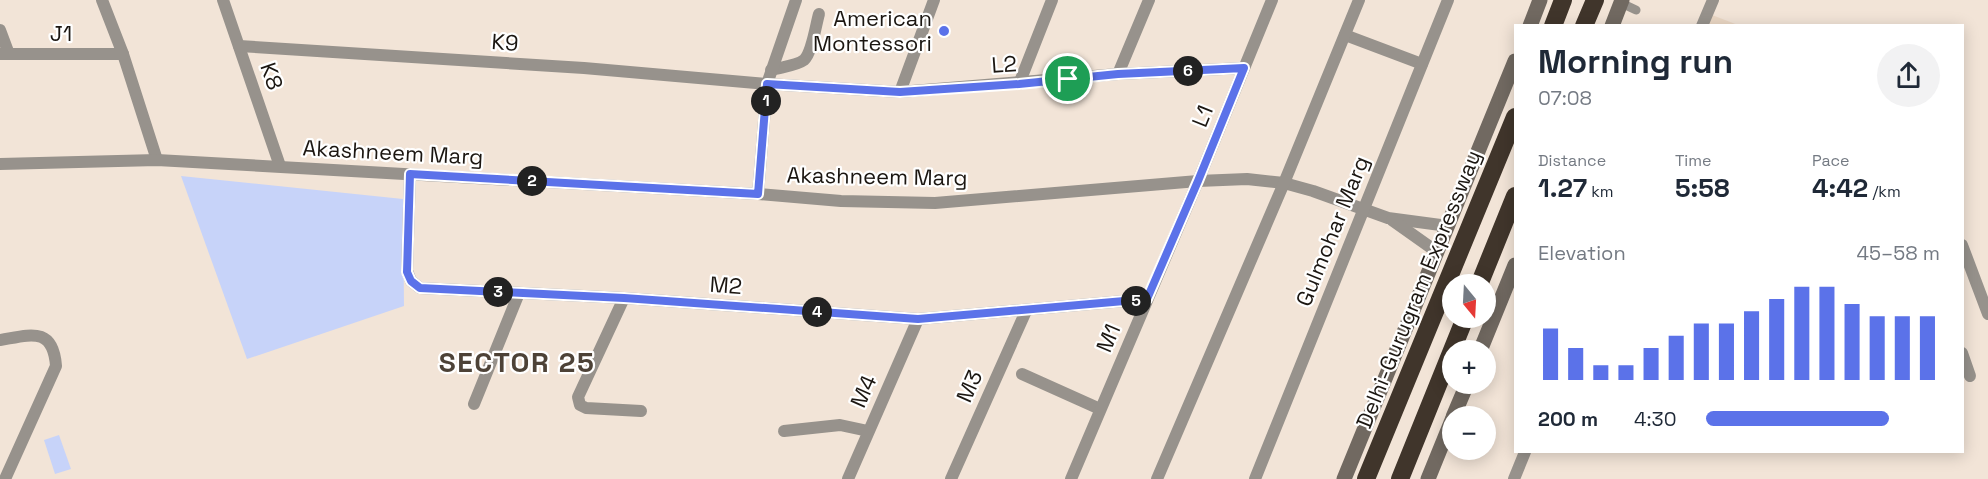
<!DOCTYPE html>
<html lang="en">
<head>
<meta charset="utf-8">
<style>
	body { margin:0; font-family:"Space Grotesk",sans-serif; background:#f2f2f3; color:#1f2937; height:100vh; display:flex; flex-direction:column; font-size:22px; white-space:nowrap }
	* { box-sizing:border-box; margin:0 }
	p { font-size:20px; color:#747a83 }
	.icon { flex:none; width:33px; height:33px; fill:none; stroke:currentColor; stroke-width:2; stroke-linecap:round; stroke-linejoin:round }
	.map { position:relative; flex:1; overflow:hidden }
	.details { position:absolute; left:1514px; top:24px; width:450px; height:429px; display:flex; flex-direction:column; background:#fff; border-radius:0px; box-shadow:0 3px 15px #0003 }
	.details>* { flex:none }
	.needle { width:39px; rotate:162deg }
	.buttons { position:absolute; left:1442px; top:274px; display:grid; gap:12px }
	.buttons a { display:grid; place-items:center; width:54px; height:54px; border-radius:50%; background:#fff; box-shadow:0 3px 15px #0003; font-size:30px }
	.pin { position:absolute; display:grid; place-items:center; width:51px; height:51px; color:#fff; margin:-26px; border:3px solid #fff; border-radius:50%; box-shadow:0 2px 6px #0007 }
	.km { position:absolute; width:30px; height:30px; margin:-15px; border-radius:50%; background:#222; color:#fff; font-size:16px; line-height:30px; text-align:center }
	.round { display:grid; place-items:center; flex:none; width:63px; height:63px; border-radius:32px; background:#f2f2f3 }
	.summary { display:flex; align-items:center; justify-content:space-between; height:102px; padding:0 24px }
	h1 { font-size:33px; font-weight:600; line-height:45px }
	.figures { display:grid; grid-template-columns:repeat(3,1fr); gap:9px; height:102px; padding:6px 24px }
	.figures div { display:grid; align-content:center }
	.figures b { font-size:26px; font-weight:600 }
	.figures small { font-size:16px; font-weight:400 }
	.figures p { font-size:16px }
	.chart { height:168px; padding:12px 24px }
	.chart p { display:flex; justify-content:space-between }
	.chart svg { width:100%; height:108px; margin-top:6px; stroke:#5b72e9; stroke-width:6 }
	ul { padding:0 24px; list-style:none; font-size:20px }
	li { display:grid; grid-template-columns:96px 72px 1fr; align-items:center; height:45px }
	li i { height:15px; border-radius:8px; background:#5b72e9 }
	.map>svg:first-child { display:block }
	.built { fill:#ead7c4 }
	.green { fill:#c7d3f9 }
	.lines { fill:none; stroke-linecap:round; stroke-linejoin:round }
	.pedestrian { stroke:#97928c; stroke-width:9 }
	.minor { stroke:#97928c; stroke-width:12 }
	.secondary { stroke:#716961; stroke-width:15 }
	.motorway { stroke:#40352b; stroke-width:18 }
	.route-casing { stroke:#fff; stroke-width:12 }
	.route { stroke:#5b72e9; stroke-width:8 }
	.poi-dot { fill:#5b72e9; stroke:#fff; stroke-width:2 }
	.labels { text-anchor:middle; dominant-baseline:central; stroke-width:4.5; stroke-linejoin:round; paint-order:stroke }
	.poi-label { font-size:22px; fill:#1b1611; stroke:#fff; text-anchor:end }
	.street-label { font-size:22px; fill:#1b1611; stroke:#fff }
	.district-label { font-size:28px; font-weight:bold; letter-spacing:1.5px; fill:#4d4237; stroke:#fff }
</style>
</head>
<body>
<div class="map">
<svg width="1988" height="479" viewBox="0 0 1988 479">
	<rect width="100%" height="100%" fill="#f2e4d7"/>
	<path class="built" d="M1712,15L1738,25L1707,26Z"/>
	<g class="green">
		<path d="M181,176L403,199L404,306L247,359Z"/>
		<path d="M59,435L71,469L55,474L44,440Z"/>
	</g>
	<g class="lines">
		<path class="pedestrian" d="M1621,3L1636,10"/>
		<g class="minor">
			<path d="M102,0L123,54L157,160"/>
			<path d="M223,0L280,166"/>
			<path d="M1702,26L1713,0"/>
			<path d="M0,30L9,54"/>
			<path d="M1345,35L1422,64"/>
			<path d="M239,46L584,68L767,84L900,92L1118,74L1244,68"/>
			<path d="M0,54H123"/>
			<path d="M771,70C781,67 796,66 804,60C812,53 816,24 819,14"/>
			<path d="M1118,74L1149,0"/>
			<path d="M1019,84L1052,0"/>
			<path d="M900,92L934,0"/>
			<path d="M0,164L157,160L758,194L841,201L935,203L1198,181L1247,179L1284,183L1313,191L1388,218L1448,226"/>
			<path d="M410,174L407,271L411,281L420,288L624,298L918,319L1147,299"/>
			<path d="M758,194L767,84L796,0"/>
			<path d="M1392,220L1437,252"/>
			<path d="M1962,245L1988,314"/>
			<path d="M624,298L578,397L580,405L586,408L641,411"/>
			<path d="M0,340C30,335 53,326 56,366L5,479"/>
			<path d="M1962,353L1970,376"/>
			<path d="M1022,374L1100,409"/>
			<path d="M474,404L519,293"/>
			<path d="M784,431L840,425L868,431"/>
			<path d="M848,479L918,319"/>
			<path d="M951,479L1026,311"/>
			<path d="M1071,479L1198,181L1272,0"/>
			<path d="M1157,479L1284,183L1359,0"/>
			<path d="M1255,479L1448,0"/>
			<path d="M1514,479L1525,452"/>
		</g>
		<g class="secondary">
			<path d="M1530,26L1540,0"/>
			<path d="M1612,26L1622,0"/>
			<path d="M1480,351L1515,265"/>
			<path d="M1453,417L1467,384"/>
			<path d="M1344,479L1515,61"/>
			<path d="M1428,479L1452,420"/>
		</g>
		<g class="motorway">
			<path d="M1553,26L1563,0"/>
			<path d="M1584,26L1595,0"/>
			<path d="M1479,285L1515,196"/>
			<path d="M1366,479L1515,117"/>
			<path d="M1400,479L1465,318"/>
		</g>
	</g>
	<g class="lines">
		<defs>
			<path id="route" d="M1244,68L1198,181L1147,299L918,319L624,298L420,288L411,281L407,272L410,174L758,194L767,84L900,92L1019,84L1118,74Z"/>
		</defs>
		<use href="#route" class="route-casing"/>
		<use href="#route" class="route"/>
	</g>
	<circle class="poi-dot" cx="944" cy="31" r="6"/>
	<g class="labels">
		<g class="poi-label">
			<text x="932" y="18">American<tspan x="932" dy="25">Montessori</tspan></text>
		</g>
		<g class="street-label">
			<text x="61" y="33">J1</text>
			<text transform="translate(505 42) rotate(4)">K9</text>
			<text transform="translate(1004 64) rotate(-4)">L2</text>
			<text transform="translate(272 76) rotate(71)">K8</text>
			<text transform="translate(1202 116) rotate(-68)">L1</text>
			<text transform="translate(393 152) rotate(3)">Akashneem Marg</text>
			<text transform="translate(877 176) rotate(1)">Akashneem Marg</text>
			<text transform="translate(1332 231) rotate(-68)">Gulmohar Marg</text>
			<text transform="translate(726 285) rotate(4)">M2</text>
			<text transform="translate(1418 289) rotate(-68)">Delhi-Gurugram Expressway</text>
			<text transform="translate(1108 338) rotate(-67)">M1</text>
			<text transform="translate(969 386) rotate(-66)">M3</text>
			<text transform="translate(863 391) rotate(-66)">M4</text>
		</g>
		<g class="district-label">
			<text x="517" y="362">SECTOR 25</text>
		</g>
	</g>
</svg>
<div class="buttons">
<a><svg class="needle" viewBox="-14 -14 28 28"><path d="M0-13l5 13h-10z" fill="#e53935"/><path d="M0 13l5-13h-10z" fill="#747a83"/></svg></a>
<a>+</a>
<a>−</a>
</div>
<div class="pin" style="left:1068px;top:79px;background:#1e9e55"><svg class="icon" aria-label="arrive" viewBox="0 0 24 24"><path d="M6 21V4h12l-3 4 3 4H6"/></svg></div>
<b class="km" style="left:766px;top:101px">1</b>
<b class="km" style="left:532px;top:181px">2</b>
<b class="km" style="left:498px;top:292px">3</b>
<b class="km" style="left:817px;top:312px">4</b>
<b class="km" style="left:1136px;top:301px">5</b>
<b class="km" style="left:1188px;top:71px">6</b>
<section class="details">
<div class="summary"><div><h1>Morning run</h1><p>07:08</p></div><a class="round"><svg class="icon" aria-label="share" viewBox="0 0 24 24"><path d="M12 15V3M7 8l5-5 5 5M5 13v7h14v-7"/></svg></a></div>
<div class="figures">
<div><p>Distance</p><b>1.27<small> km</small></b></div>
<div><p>Time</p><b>5:58</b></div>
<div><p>Pace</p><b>4:42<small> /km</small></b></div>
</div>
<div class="chart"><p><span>Elevation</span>45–58 m</p>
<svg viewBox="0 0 160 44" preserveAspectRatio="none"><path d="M5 44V23M15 44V31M25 44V38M35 44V38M45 44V31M55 44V26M65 44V21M75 44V21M85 44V16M95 44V11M105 44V6M115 44V6M125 44V13M135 44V18M145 44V18M155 44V18"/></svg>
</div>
<ul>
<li><b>200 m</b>4:30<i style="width:78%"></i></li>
</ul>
</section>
</div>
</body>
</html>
